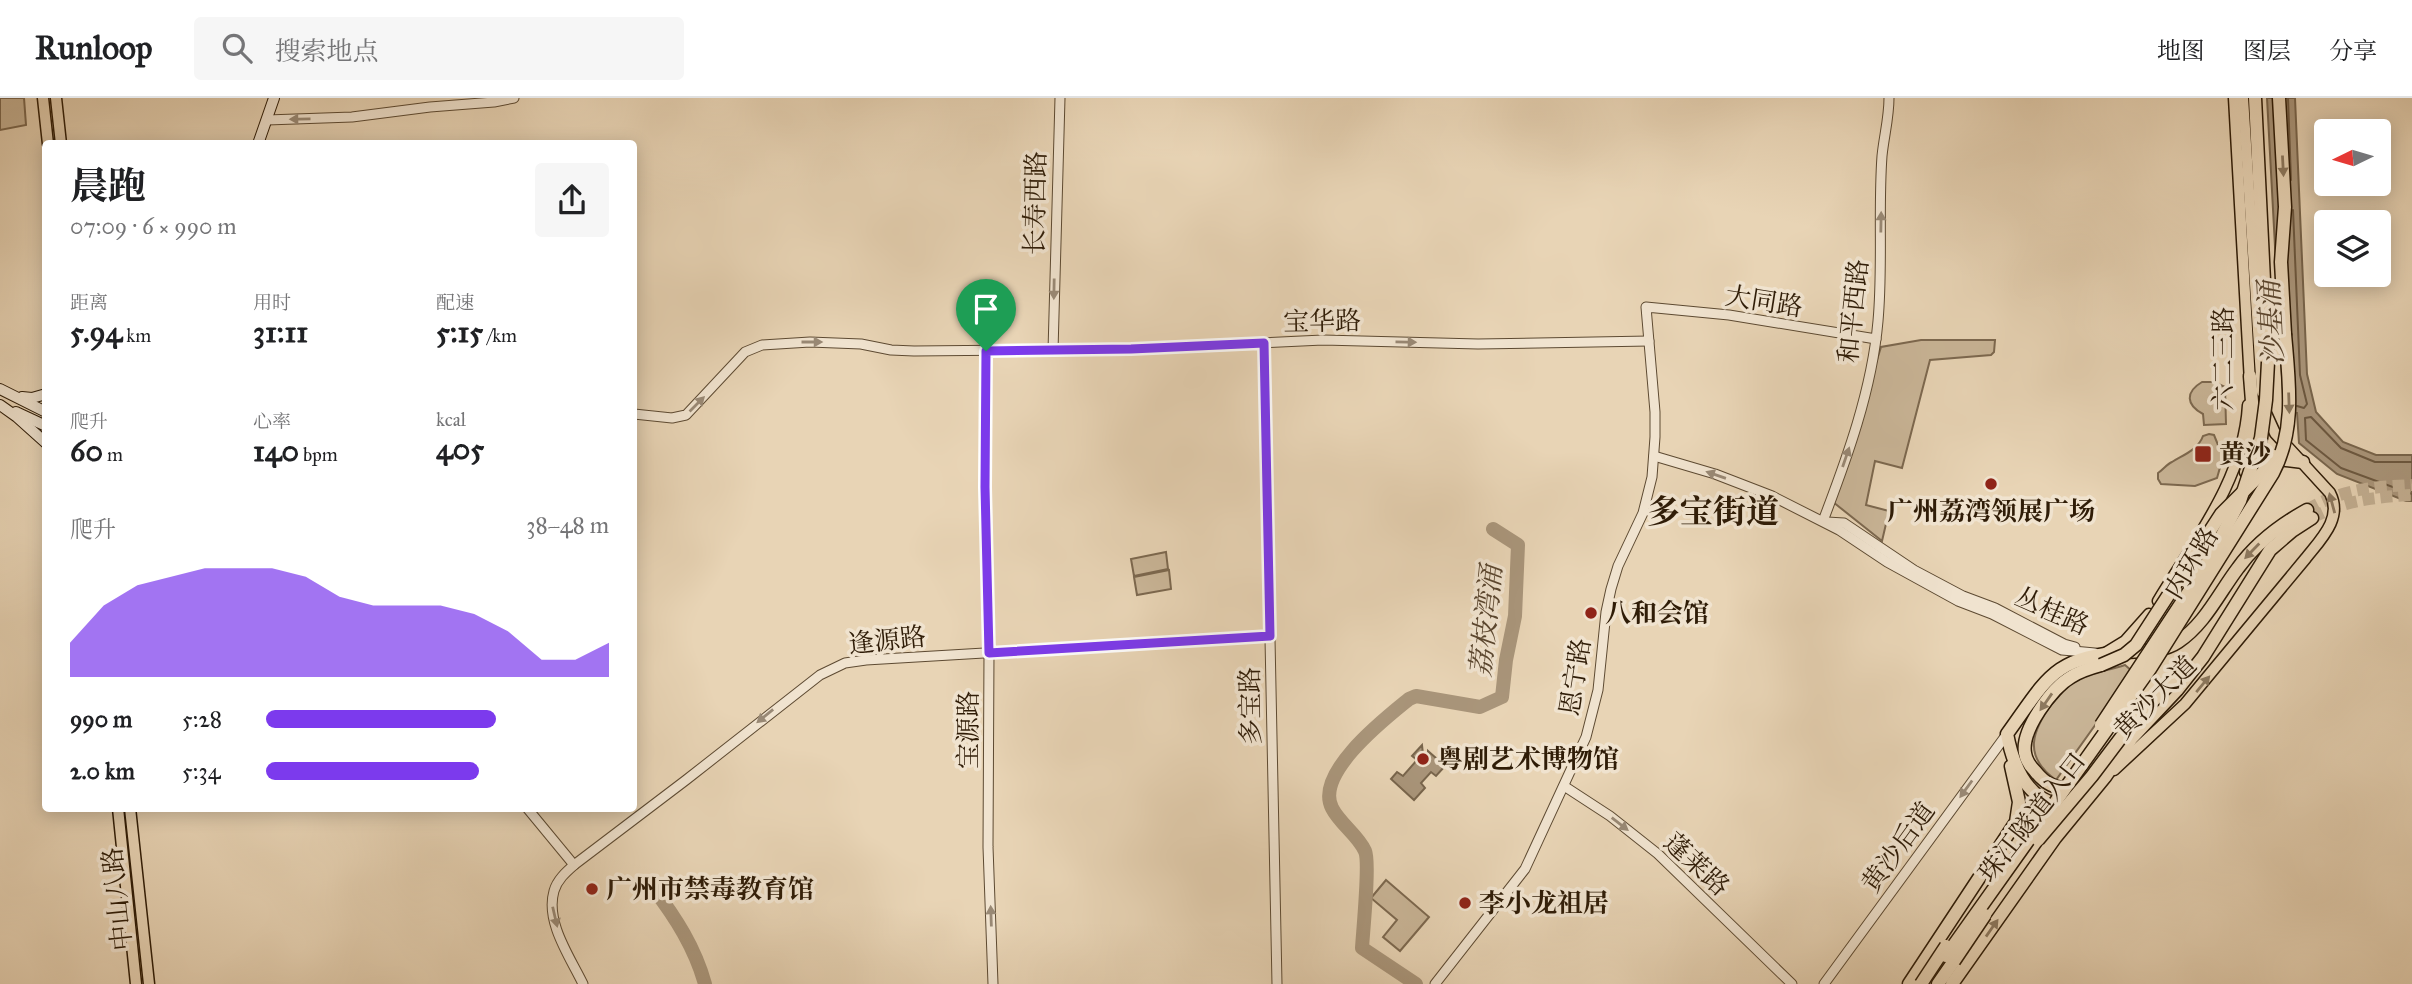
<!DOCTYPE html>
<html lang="zh">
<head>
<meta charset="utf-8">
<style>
	body { margin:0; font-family:"IM FELL Great Primer","Noto Serif SC",serif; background:#f6f6f6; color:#202124; height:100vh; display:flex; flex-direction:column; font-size:26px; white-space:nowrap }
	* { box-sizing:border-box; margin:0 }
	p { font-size:23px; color:#757577 }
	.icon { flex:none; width:38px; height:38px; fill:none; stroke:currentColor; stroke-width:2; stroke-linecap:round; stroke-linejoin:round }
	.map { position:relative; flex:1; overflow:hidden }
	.sheet { position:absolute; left:42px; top:42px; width:595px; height:672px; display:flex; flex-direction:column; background:#fff; border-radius:7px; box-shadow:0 4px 18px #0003 }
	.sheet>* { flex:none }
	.needle { width:46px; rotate:265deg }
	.controls { position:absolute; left:2314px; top:21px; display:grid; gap:14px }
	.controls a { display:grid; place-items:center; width:77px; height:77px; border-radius:7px; background:#fff; box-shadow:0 4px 18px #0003; font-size:35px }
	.pin { position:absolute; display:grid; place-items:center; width:60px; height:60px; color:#fff; margin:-72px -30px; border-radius:50% 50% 50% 0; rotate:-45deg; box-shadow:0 0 7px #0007 }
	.pin .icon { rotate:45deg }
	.round { display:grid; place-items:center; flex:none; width:74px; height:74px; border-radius:7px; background:#f6f6f6 }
	.summary { display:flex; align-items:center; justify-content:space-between; height:119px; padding:0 28px }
	h1 { font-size:38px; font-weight:700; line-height:52px }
	.stats { display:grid; grid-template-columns:repeat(3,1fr); gap:10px; height:119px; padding:7px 28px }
	.stats div { display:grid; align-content:center }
	.stats b { font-size:30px; font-weight:700 }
	.stats small { font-size:19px; font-weight:400 }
	.stats p { font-size:19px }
	.chart { height:196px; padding:14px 28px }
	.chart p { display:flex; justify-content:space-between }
	.chart svg { width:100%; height:126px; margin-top:7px; fill:#7c3aed; opacity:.7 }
	ul { padding:0 28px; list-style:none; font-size:23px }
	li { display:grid; grid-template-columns:112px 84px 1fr; align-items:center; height:52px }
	li i { height:18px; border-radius:9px; background:#7c3aed }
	header { display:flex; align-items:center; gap:42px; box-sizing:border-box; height:98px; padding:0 35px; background:#fff; border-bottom:2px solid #e0e0e0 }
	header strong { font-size:33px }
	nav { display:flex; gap:38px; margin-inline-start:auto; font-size:24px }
	.search { width:490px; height:63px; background:#f6f6f6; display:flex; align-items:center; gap:18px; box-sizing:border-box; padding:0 24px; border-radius:7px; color:#757577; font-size:26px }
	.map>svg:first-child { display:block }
	.green { fill:#c9b597; stroke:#7c684f; stroke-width:2 }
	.water { fill:#a9957a; stroke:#78654c; stroke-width:2 }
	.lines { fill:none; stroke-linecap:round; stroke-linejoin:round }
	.shore { stroke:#6c5840; stroke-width:2 }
	.river { stroke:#a9957a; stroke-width:14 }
	.trunk-tunnel { stroke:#c3af92; stroke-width:12; stroke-dasharray:12 6; stroke-linecap:butt }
	.tertiary-casing { stroke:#5d4a32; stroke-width:11 }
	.secondary-casing { stroke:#2f1c07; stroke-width:12 }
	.primary-casing { stroke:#2f1c07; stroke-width:13 }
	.trunk-casing { stroke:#2f1c07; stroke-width:15 }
	.tertiary { stroke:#f0e3cf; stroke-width:9 }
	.secondary { stroke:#f0e3cf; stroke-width:10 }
	.primary { stroke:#e8d4b5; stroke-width:10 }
	.trunk { stroke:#e8d4b5; stroke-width:12 }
	.trunk-bridge-casing { stroke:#2f1c07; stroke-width:15; stroke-linecap:butt }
	.trunk-bridge { stroke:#e8d4b5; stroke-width:12 }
	.oneway { fill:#998975 }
	.oneway2 { fill:#8c785e }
	.route-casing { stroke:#fff; stroke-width:14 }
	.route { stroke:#7c3aed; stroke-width:9 }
	.poi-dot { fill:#8f2418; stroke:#f0e3cf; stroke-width:2.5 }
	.labels { text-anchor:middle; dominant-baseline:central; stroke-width:7; stroke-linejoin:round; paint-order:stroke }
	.street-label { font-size:26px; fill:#2f1c07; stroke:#f0e3cf }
	.poi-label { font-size:26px; font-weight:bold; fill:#2f1c07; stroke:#f0e3cf; text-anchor:start }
	.water-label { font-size:28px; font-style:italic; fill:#5a462f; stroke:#f0e3cf }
	.district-label { font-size:33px; font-weight:bold; fill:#2f1c07; stroke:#f0e3cf }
</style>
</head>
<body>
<header>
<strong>Runloop</strong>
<div class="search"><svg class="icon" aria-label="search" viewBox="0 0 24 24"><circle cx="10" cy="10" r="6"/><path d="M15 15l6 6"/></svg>搜索地点</div>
<nav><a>地图</a><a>图层</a><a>分享</a></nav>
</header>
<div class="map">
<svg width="2412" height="886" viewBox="0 0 2412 886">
	<rect width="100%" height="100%" fill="#e8d4b5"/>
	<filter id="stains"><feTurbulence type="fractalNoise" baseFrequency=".00286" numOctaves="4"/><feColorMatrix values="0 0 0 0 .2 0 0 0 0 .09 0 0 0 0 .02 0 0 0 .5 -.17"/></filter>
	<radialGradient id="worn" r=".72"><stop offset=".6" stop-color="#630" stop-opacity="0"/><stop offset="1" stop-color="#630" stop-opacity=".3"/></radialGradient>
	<g class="green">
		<path d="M0,0H24L26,27L0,32Z"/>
		<path d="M1921,242H1995L1994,254L1991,257L1930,262L1902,370L1875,363L1866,407L1889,413L1882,443L1833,404L1881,249Z"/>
		<path d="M2202,284H2214L2225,289L2226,326L2204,327L2203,316C2186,307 2185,294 2202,284Z"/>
		<path d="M2209,336L2214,337L2223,359L2217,380L2195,388L2161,386L2158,381V375C2163,372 2167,366 2172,364C2183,357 2198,352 2203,338Z"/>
		<path d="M1166,454L1168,471L1134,478L1131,461Z"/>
		<path d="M1169,472L1171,491L1137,497L1134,479Z"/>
		<path d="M2125,567L2133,574L2056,682C2022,658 2032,632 2054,603C2060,596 2065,588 2073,583C2089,574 2108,573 2125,567Z"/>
		<path d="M1386,782L1429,819L1400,853L1383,839L1397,822L1371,800Z"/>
	</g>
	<g class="water">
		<path d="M2267,0H2295L2307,276L2316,314L2343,344L2376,357H2412V403H2406L2337,376L2299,345L2297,315H2284Z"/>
		<path d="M1422,647L1424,665L1428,664V653L1445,668L1436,678L1431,674L1421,685L1425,690L1414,702L1391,681L1397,674L1403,678L1417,662L1412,658Z"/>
	</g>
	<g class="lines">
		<g class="shore">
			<path d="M2288,0L2291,82"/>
			<path d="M2293,112L2300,277L2307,306L2304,310L2297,308"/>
			<path d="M2412,364H2375L2341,350L2311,319L2305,320L2306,342L2341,370L2412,396"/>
		</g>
		<g class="river">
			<path d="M653,790C676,820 695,850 705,886"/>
			<path d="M1416,886L1362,850C1363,833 1370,764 1365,753C1358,737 1340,726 1332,710C1314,675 1387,619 1409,601L1416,598L1480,609L1502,599L1506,562L1515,518L1518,447L1493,431"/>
		</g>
		<g class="trunk-tunnel">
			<path d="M2307,412C2342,391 2371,389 2412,387"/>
			<path d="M2312,420C2344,402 2376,399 2412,397"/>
		</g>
		<defs>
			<g id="tertiary">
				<path d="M267,22L352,19L430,9L494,4L514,0"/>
				<path d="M1264,245L1277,886"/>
				<path d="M986,253L985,389L989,555L988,749L993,886"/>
				<path d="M1053,253L1060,0"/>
				<path d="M634,316L672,320L686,317L745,254L762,247L810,244L861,246L891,252L914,253L1131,251L1323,242L1478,246L1649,243"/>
				<path d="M1654,358L1715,376L1772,398L1839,432L1887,464L1958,503L1992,516L2062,552L2095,555"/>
				<path d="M1823,423C1847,360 1872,292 1878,223C1883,168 1878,113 1882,58C1884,38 1889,20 1889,0"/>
				<path d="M1827,424L1844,425L1914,472L1963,498L1995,510L2064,546L2075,549"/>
				<path d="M1564,688L1610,718L1658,756L1792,886"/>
				<path d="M527,710L574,767"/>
				<path d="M583,886C570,859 545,824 554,793C557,782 566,774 574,767L686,682L820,577L845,565L866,562L1270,538"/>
				<path d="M1435,886L1525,771L1586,639L1598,592L1606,514L1611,491L1618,468L1643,415L1652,379L1655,339V314L1646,209L1729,217L1876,241"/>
				<path d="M1824,886L2007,636"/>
			</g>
			<g id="secondary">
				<path d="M258,46L274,0"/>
				<path d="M0,291L46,314"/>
				<path d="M22,299L32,300L46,296"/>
				<path d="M0,307L17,319L46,345"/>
				<path d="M16,314L46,328"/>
			</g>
			<g id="primary">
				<path d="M43,0L48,46"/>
				<path d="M56,0L61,46"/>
				<path d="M2234,0L2250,284"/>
				<path d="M2243,0L2262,294"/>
				<path d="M2158,503C2195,442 2244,381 2248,307"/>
				<path d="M2107,554L2125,543L2149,516"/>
				<path d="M2114,672L2185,606L2306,460C2321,441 2343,420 2330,395L2275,335L2265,313"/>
				<path d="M118,710L136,886"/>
				<path d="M130,710L149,886"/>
			</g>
			<g id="trunk">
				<path d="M2255,0L2268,264"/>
				<path d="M2279,0L2285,109L2281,164L2285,236"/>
				<path d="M2250,278L2254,329L2251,357"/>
				<path d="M2246,374L2277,361L2303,364"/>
				<path d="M2072,691C2056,691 2045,686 2035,673C2030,668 2026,662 2025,655C2021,632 2052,590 2071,579C2080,573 2090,570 2101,567"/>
				<path d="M2061,707C2026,702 2013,667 2007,636C2047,581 2053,558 2127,554C2144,553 2163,554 2178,544C2205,526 2219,495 2238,470C2256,445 2280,427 2307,412"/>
				<path d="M1909,886L2016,724L2019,704L2011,668"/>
				<path d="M1938,886L1954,863"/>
				<path d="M1952,886L2055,740L2105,679L2131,641L2177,592L2203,559L2270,452L2292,433L2312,420"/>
			</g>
		</defs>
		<use href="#tertiary" class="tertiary-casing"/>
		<use href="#secondary" class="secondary-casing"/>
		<use href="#primary" class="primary-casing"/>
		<use href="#trunk" class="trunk-casing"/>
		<use href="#tertiary" class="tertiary"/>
		<use href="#secondary" class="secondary"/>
		<use href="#primary" class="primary"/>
		<use href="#trunk" class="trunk"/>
		<defs>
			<g id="trunk-bridge">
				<path d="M2101,567L2124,557L2136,547L2221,416L2263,374L2274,358"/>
				<path d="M2101,627L2205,469L2240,403L2261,340L2266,302L2268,264"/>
				<path d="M2038,742L2092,678L2135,621L2180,576"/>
				<path d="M1946,858L2150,571L2273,375C2296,331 2289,284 2285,236"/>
				<path d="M1954,863L1985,817"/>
				<path d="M1921,886L1946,848"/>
			</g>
		</defs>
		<use href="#trunk-bridge" class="trunk-bridge-casing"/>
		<use href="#trunk-bridge" class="trunk-bridge"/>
	</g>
	<defs><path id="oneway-solid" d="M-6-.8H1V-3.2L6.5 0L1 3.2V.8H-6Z" transform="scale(1.75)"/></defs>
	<g class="oneway">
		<use href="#oneway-solid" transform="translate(300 21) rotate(179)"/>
		<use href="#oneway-solid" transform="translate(1881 124) rotate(-89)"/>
		<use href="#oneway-solid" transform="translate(1054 191) rotate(91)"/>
		<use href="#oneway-solid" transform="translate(812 244)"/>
		<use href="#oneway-solid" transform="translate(1406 244) rotate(1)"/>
		<use href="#oneway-solid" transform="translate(697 306) rotate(-45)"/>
		<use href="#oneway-solid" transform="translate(1846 359) rotate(-71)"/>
		<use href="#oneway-solid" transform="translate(1716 377) rotate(-161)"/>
		<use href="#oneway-solid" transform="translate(765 618) rotate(141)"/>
		<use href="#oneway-solid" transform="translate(1966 691) rotate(126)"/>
		<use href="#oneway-solid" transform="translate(1620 726) rotate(38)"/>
		<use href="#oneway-solid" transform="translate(991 818) rotate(-92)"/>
		<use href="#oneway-solid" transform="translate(555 819) rotate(77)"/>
	</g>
	<g class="oneway2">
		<use href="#oneway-solid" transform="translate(2283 68) rotate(87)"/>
		<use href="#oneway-solid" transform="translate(2289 305) rotate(88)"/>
		<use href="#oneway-solid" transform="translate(2332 405) rotate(-105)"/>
		<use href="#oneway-solid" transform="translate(2252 453) rotate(134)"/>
		<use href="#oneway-solid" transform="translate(2203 586) rotate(-50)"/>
		<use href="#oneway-solid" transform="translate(2046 604) rotate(125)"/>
		<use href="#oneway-solid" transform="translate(1992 830) rotate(-55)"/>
	</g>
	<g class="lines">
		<defs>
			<path id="route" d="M1264,245L1270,538L989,555L985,389L986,253L1131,251Z"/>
		</defs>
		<use href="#route" class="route-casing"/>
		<use href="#route" class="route"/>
	</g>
	<g class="poi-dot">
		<rect x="2194" y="347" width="18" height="18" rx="3.5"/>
		<circle cx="1991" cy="386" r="7"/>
		<circle cx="1591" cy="515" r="7"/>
		<circle cx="1423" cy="661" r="7"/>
		<circle cx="592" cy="791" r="7"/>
		<circle cx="1465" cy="805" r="7"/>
	</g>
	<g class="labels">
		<g class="street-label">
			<text transform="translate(1035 105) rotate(-89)">长寿西路</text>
			<text transform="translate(1764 203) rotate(9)">大同路</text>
			<text transform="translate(1853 213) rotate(-84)">和平西路</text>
			<text transform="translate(1322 223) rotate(-1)">宝华路</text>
			<text transform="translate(2223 261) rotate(-90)">六二三路</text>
			<text transform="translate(2191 465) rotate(-59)">内环路</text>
			<text transform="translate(2052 513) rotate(24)">丛桂路</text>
			<text transform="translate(887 542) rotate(-6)">逢源路</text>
			<text transform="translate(1575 579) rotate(-81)">恩宁路</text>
			<text transform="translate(2155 599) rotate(-45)">黄沙大道</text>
			<text transform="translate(1250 608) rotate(-91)">多宝路</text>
			<text transform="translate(968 632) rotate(-90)">宝源路</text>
			<text transform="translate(2032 719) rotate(-52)">珠江隧道入口</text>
			<text transform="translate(1898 749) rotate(-54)">黄沙后道</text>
			<text transform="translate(1697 766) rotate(43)">蓬莱路</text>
			<text transform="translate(117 801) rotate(-96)">中山八路</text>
		</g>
		<g class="poi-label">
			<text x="2219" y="356">黄沙</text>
			<text x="1991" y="413" text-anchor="middle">广州荔湾领展广场</text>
			<text x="1605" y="515">八和会馆</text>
			<text x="1437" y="661">粤剧艺术博物馆</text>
			<text x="606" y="791">广州市禁毒教育馆</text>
			<text x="1479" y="805">李小龙祖居</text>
		</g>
		<g class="water-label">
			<text transform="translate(2271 225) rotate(-93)">沙基涌</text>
			<text transform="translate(1486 523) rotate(-84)">荔枝湾涌</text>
		</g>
		<g class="district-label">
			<text x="1713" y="414">多宝街道</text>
		</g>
	</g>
	<rect width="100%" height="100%" filter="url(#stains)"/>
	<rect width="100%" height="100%" fill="url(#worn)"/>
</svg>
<div class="controls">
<a><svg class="needle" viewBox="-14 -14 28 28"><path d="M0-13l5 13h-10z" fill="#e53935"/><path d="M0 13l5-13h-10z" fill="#757577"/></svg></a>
<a><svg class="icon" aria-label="layers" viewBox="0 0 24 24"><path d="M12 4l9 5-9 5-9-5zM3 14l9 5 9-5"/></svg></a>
</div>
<div class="pin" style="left:986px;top:253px;background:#1e9e55"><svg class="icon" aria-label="arrive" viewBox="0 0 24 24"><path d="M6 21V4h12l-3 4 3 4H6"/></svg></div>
<section class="sheet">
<div class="summary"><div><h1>晨跑</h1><p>07:09 · 6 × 990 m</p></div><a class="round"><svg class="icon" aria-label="share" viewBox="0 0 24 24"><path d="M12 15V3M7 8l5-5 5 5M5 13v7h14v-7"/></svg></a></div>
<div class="stats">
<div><p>距离</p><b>5.94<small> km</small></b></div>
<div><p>用时</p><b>31:11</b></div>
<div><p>配速</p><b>5:15<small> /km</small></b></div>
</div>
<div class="stats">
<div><p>爬升</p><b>60<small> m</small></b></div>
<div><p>心率</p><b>140<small> bpm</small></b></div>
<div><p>kcal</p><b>405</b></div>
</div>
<div class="chart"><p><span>爬升</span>38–48 m</p>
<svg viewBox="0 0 160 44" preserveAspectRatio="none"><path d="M0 44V32L10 19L20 12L30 9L40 6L50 6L60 6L70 9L80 16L90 19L100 19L110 19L120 22L130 28L140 38L150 38L160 32V44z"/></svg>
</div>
<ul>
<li><b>990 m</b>5:28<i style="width:67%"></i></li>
<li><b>2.0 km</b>5:34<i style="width:62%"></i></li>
</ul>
</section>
</div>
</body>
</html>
